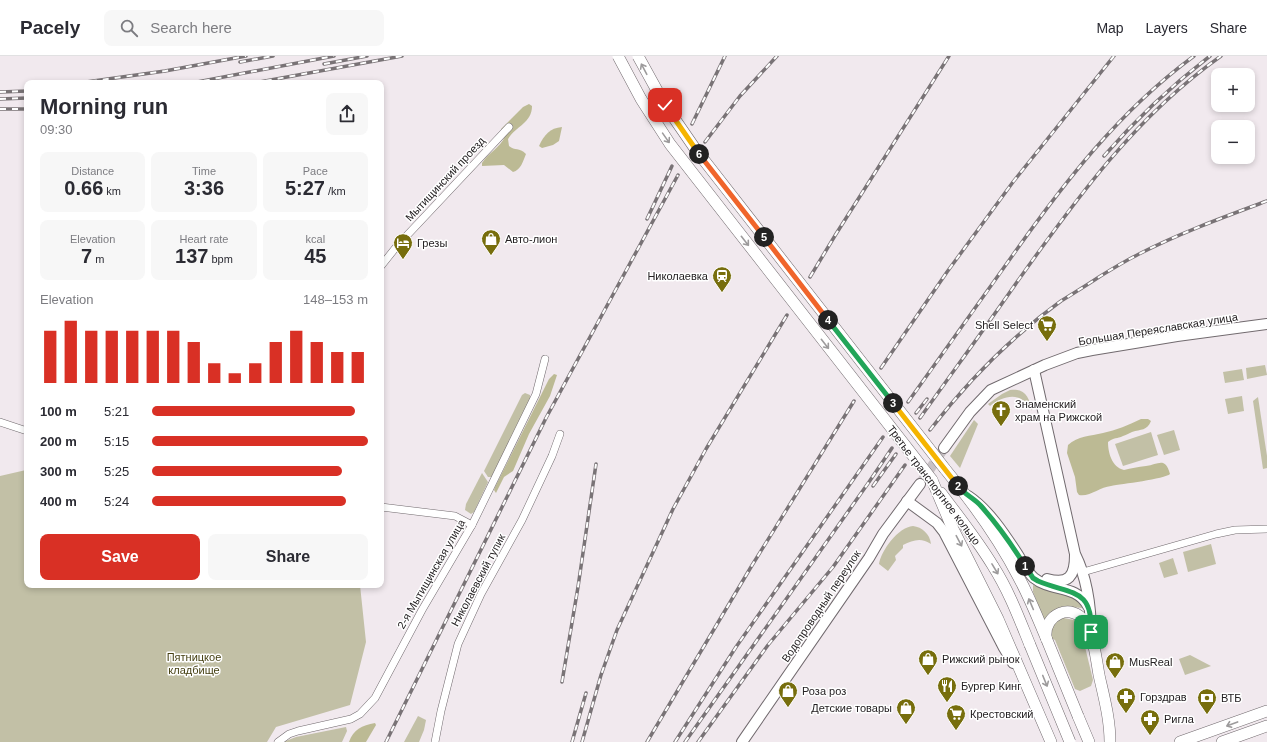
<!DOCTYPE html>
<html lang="en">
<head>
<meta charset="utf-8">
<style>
	body { margin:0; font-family:Helvetica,sans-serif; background:#f7f7f7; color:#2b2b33; height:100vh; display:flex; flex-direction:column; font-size:15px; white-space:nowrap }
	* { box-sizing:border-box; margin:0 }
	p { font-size:13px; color:#7c7c81 }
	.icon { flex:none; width:22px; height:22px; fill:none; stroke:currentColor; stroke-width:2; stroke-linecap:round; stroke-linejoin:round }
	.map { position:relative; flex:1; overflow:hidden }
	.drawer { position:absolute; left:24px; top:24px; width:360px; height:508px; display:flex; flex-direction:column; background:#fff; border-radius:8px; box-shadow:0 2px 6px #0003 }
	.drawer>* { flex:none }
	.fabs { position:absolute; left:1211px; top:12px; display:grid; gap:8px }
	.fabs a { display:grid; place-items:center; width:44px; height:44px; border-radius:8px; background:#fff; box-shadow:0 2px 6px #0003; font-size:20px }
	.pin { position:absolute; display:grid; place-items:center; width:34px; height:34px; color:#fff; margin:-17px; border-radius:8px; box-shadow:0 2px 6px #0006 }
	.km { position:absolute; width:20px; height:20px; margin:-10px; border-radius:50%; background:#222; color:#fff; font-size:11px; line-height:20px; text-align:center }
	.round { display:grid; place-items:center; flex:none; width:42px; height:42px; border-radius:8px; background:#f7f7f7 }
	.head { display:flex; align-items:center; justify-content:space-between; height:68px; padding:0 16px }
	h1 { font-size:22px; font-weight:700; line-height:30px }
	.stats { display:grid; grid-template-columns:repeat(3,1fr); gap:6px; height:68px; padding:4px 16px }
	.stats div { display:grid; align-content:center; border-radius:8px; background:#f7f7f7; text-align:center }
	.stats b { font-size:20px; font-weight:700 }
	.stats small { font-size:11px; font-weight:400 }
	.stats p { font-size:11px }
	.chart { height:112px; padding:8px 16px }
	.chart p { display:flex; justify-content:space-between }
	.chart svg { width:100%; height:72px; margin-top:4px; stroke:#d93025; stroke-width:6 }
	.primary-button { display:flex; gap:8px; margin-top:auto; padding:8px 16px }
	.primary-button a { flex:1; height:46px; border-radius:8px; background:#d93025; color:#fff; font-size:16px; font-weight:700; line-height:46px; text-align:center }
	.primary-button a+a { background:#f7f7f7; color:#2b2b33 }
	ul { padding:0 16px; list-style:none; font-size:13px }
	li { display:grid; grid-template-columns:64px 48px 1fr; align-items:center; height:30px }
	li i { height:10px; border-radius:5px; background:#d93025 }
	header { display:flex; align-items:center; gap:24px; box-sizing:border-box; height:56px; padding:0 20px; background:#fff; border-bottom:1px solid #e1e1e2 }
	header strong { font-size:19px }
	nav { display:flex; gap:22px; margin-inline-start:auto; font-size:14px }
	.search { width:280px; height:36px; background:#f7f7f7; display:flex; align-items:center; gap:10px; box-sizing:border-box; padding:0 14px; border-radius:8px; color:#7c7c81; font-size:15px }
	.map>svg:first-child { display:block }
	.green { fill:#c2c0a6 }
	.forest { fill:#bcba94 }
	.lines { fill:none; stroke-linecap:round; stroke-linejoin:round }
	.secondary-tunnel { stroke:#c8c1c5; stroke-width:10; stroke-dasharray:10 5; stroke-linecap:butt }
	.street-casing { stroke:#716a6e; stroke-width:8 }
	.secondary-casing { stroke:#716a6e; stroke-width:12 }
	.primary-casing { stroke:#716a6e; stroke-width:12 }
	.street { stroke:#fff; stroke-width:7 }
	.secondary { stroke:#fff; stroke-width:10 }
	.primary { stroke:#fff; stroke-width:11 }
	.rail-casing { stroke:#797376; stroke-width:3.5 }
	.rail { stroke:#fff; stroke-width:2; stroke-dasharray:6; stroke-linecap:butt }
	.primary-bridge-casing { stroke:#716a6e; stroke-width:12; stroke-linecap:butt }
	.primary-bridge { stroke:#fff; stroke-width:11 }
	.oneway { stroke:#9d9b9c }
	.split-1-casing { stroke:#fff; stroke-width:8 }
	.split-2-casing { stroke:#fff; stroke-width:8 }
	.split-3-casing { stroke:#fff; stroke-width:8 }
	.split-4-casing { stroke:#fff; stroke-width:8 }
	.split-5-casing { stroke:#fff; stroke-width:8 }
	.split-6-casing { stroke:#fff; stroke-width:8 }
	.split-7-casing { stroke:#fff; stroke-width:8 }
	.split-1 { stroke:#22a559; stroke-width:5 }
	.split-2 { stroke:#22a559; stroke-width:5 }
	.split-3 { stroke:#f5b400; stroke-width:5 }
	.split-4 { stroke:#22a559; stroke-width:5 }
	.split-5 { stroke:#f0652b; stroke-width:5 }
	.split-6 { stroke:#f0652b; stroke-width:5 }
	.split-7 { stroke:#f5b400; stroke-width:5 }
	.labels { text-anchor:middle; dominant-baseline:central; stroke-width:3; stroke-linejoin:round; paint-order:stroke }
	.street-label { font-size:11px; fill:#252123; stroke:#fff }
	.poi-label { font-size:11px; fill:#252123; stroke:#fff; text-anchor:start }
	.park-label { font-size:11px; fill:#443f11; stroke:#fff }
</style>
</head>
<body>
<header>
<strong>Pacely</strong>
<div class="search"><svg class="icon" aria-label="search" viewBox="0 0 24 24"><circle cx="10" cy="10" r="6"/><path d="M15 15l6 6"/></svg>Search here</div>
<nav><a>Map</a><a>Layers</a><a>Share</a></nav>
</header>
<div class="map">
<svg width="1267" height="686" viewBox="0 0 1267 686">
	<rect width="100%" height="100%" fill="#f1e9ee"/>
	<g class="green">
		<path d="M1265,309L1267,319L1247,323L1246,312Z"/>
		<path d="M1242,313L1244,324L1225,327L1223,316Z"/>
		<path d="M1010,334C1026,332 1029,342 1032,355C1023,336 1005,338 990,350L988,348L1002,338Z"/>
		<path d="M525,337L530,339V344L492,421H488L484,415L522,339Z"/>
		<path d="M1242,340L1244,355L1228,358L1225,343Z"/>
		<path d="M1258,341L1267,400V412L1263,413L1253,345Z"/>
		<path d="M974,364L978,368L960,412L950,400Z"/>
		<path d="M1174,374L1180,394L1164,399L1157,379Z"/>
		<path d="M1151,376L1158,399L1123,410L1115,388Z"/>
		<path d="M26,414L27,529H360L366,586L350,649L276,671L267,686H0V420Z"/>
		<path d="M482,417L488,426L474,456L471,458L465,454L466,448Z"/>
		<path d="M913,470C922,471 930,478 931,488C921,481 913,484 903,489V492L895,500L896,504L888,515L879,508C881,495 898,471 913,470Z"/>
		<path d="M1211,488L1216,508L1188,516L1183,496Z"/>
		<path d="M1173,502L1178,518L1164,522L1159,507Z"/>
		<path d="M1033,529L1061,536L1081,545L1082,552L1070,551L1044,563L1033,536Z"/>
		<path d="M1064,562L1074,564L1080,570L1093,624L1091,630L1080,635L1075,633L1055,584L1051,582C1051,571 1052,566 1064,562Z"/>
		<path d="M1190,599L1211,610L1185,619L1179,603Z"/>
		<path d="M418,660L426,664L424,674L419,686H404Z"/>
		<path d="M346,671L347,675L342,686H283L296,681Z"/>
	</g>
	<g class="forest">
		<path d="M529,48L532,50C532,67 516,70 508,83L509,90C515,95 519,91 526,98C523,105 521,114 513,116L504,109L482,110V107C488,97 501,91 505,80L501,73L523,51Z"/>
		<path d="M562,71L559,85L553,89L542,92L539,90C544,79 550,72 562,71Z"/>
		<path d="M554,318L557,319L550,340L529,378L513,415L504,421L496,437L494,434L495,431L549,323Z"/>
		<path d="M1141,363H1148L1151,365C1147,375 1141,373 1132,376C1129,377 1127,379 1123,380C1117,383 1114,381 1108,386C1108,397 1112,411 1124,414C1131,412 1138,411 1146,410C1158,409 1165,400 1170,418C1165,423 1121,428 1111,430C1100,431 1090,441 1079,439L1077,436L1075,421L1067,397L1068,389C1078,380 1090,380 1103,377C1116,374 1129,369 1141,363Z"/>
		<path d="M375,667L376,669L366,686H349C353,674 362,669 375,667Z"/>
	</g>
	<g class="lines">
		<path class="secondary-tunnel" d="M920,428L944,392"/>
		<defs>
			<g id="street">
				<path d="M381,210L397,190L509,71"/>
				<path d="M0,366L27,375"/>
				<path d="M381,451L455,460L472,469"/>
				<path d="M1083,516L1216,478L1235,474L1267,473"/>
				<path d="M278,686L289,678L298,675L351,663L360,658L375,642L422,554L472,469L536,338L545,303"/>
				<path d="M435,686L441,655L458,588L481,538L522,464L552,400L560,378"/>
			</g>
			<g id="secondary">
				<path d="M1034,314L1075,498C1087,522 1091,552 1091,579"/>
				<path d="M944,392L970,356L991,334L1045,309L1077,297L1092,294L1177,280L1267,268"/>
				<path d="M968,440C989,454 1005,479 1018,499C1023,507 1027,516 1034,522C1051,536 1076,528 1088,550"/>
				<path d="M907,445L937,467L944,476L1004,592L1013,607"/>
				<path d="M1047,523C1069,529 1075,520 1075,499"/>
				<path d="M742,686L869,502L883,478L920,428"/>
			</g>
			<g id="primary">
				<path d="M945,413C973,447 999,483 1019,522C1030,542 1038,563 1047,584"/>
				<path d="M932,424L951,469L998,563L1051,686"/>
				<path d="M941,437C959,461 978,485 993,510C1009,535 1019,562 1030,589"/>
				<path d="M1046,581C1044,558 1072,546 1085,566C1094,581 1096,602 1099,619C1104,641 1110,663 1110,686"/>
				<path d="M1078,660L1089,686"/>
				<path d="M1180,686L1267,655"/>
				<path d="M1222,686L1267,670"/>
			</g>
		</defs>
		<use href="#street" class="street-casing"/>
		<use href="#secondary" class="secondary-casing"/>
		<use href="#primary" class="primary-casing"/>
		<use href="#street" class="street"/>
		<use href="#secondary" class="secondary"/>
		<use href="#primary" class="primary"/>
		<defs>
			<g id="rail">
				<path d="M240,6L273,0"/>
				<path d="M324,8L367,0"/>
				<path d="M79,27L165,15L246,0"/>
				<path d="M192,27L334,0"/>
				<path d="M254,27L402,0"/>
				<path d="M0,36L27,35"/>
				<path d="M0,43L27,42"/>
				<path d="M0,53H27"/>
				<path d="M692,68L725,0"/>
				<path d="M705,86L740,40L777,0"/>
				<path d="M1104,100C1136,63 1171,30 1210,0"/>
				<path d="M647,163L672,110"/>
				<path d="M810,221L836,178L949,0"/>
				<path d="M881,312L947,216L1013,126L1114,0"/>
				<path d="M908,346C942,299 976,251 1010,203C1063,128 1119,55 1194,0"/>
				<path d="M916,357L927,343"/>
				<path d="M920,362C952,317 985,272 1017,226C1076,143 1136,60 1221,0"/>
				<path d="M930,374C967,326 1011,281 1061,245C1074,237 1087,229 1099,221C1112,213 1125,205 1139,198C1180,177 1224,161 1267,145"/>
				<path d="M873,430L896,398"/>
				<path d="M562,626L578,531L596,408"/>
				<path d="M386,686L546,362L678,119"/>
				<path d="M572,686L586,637"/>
				<path d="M582,686L601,619L617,574L673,453L706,393L787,259"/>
				<path d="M647,686L751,511L854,345"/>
				<path d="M675,686L736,591L883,381"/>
				<path d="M685,686L869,426L892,392"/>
				<path d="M698,686L768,589L833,511L905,409"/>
			</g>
		</defs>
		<use href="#rail" class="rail-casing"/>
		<use href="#rail" class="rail"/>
		<defs>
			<g id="primary-bridge">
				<path d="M618,0L641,43L670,88L932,424"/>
				<path d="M638,0L665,49L696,94L945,413"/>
				<path d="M1047,584L1078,660"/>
				<path d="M1030,589L1070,686"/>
			</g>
		</defs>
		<use href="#primary-bridge" class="primary-bridge-casing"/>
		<use href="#primary-bridge" class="primary-bridge"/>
	</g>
	<defs><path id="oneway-shaft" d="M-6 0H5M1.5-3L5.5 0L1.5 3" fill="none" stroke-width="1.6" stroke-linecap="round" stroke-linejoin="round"/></defs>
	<g class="oneway">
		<use href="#oneway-shaft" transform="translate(644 13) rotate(-118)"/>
		<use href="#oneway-shaft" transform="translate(666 82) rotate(55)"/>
		<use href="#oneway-shaft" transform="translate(745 185) rotate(52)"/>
		<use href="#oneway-shaft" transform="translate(825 288) rotate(52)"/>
		<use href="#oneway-shaft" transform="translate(959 485) rotate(62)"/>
		<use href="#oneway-shaft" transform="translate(995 513) rotate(59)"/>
		<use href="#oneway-shaft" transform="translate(1031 548) rotate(-113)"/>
		<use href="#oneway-shaft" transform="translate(1045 625) rotate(68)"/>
		<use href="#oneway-shaft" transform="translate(1232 668) rotate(160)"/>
	</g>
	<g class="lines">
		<defs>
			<path id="split-1" d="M1025,510L1033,522L1038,525C1070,539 1093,531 1091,576"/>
			<path id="split-2" d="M958,430C965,439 974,442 981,450C997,468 1012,489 1025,510"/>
			<path id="split-3" d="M893,347L958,430"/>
			<path id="split-4" d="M828,264L893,347"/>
			<path id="split-5" d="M764,181L828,264"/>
			<path id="split-6" d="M699,98L764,181"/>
			<path id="split-7" d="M665,49L699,98"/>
		</defs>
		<use href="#split-1" class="split-1-casing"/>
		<use href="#split-2" class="split-2-casing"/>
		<use href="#split-3" class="split-3-casing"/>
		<use href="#split-4" class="split-4-casing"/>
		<use href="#split-5" class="split-5-casing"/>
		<use href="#split-6" class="split-6-casing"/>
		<use href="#split-7" class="split-7-casing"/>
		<use href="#split-1" class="split-1"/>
		<use href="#split-2" class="split-2"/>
		<use href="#split-3" class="split-3"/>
		<use href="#split-4" class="split-4"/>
		<use href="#split-5" class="split-5"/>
		<use href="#split-6" class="split-6"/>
		<use href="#split-7" class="split-7"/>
	</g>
	<defs>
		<symbol id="shop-pin" viewBox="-11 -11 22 30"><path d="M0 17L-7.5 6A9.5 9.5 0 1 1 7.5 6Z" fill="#776e0d" stroke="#fff"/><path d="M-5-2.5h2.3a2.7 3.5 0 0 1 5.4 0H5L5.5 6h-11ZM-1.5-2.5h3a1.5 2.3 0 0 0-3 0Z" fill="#fff"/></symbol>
		<symbol id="hotel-pin" viewBox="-11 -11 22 30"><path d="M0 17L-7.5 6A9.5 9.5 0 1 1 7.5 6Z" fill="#776e0d" stroke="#fff"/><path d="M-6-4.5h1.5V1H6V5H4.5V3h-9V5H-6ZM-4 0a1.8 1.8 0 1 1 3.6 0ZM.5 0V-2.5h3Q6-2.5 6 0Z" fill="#fff"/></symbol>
		<symbol id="station-pin" viewBox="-11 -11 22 30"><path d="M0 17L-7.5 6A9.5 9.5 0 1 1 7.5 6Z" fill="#776e0d" stroke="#fff"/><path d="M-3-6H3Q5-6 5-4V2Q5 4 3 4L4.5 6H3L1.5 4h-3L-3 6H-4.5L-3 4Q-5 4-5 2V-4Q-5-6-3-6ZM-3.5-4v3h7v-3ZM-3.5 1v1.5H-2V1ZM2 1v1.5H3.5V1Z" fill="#fff"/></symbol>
		<symbol id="supermarket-pin" viewBox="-11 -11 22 30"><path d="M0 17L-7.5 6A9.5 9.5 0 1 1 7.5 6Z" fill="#776e0d" stroke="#fff"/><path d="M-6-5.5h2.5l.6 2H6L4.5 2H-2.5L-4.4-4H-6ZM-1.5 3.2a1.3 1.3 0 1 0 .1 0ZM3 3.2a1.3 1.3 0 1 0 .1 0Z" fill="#fff"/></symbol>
		<symbol id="church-pin" viewBox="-11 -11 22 30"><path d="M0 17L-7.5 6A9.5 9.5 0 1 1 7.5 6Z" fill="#776e0d" stroke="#fff"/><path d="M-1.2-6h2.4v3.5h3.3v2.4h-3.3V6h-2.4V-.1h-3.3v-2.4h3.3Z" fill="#fff"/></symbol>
		<symbol id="restaurant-pin" viewBox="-11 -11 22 30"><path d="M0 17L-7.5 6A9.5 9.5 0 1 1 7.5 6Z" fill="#776e0d" stroke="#fff"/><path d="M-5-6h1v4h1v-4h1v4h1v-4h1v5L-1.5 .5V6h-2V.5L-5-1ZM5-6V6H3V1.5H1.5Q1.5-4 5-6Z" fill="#fff"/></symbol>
		<symbol id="pharmacy-pin" viewBox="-11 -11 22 30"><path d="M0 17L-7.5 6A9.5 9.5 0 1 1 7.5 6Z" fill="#776e0d" stroke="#fff"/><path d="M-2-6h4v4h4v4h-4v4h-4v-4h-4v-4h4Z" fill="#fff"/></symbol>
		<symbol id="bank-pin" viewBox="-11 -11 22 30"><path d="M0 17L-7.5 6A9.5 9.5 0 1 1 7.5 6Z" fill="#776e0d" stroke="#fff"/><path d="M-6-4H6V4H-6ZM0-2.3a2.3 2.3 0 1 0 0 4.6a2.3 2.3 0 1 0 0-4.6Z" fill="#fff"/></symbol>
	</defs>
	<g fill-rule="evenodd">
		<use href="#shop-pin" x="480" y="172" width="22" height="30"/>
		<use href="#hotel-pin" x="392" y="176" width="22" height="30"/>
		<use href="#station-pin" x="711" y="209" width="22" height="30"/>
		<use href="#supermarket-pin" x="1036" y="258" width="22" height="30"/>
		<use href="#church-pin" x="990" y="343" width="22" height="30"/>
		<use href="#shop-pin" x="917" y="592" width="22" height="30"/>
		<use href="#shop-pin" x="1104" y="595" width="22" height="30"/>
		<use href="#restaurant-pin" x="936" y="619" width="22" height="30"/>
		<use href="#shop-pin" x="777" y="624" width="22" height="30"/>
		<use href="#pharmacy-pin" x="1115" y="630" width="22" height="30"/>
		<use href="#bank-pin" x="1196" y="631" width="22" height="30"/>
		<use href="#shop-pin" x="895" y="641" width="22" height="30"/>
		<use href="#supermarket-pin" x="945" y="647" width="22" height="30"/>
		<use href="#pharmacy-pin" x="1139" y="652" width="22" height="30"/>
	</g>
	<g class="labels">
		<g class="street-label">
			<text transform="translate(445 123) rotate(-47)">Мытищинский проезд</text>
			<text transform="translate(1158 273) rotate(-9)">Большая Переяславская улица</text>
			<text transform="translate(934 429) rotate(53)">Третье транспортное кольцо</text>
			<text transform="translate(431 518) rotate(-60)">2-я Мытищинская улица</text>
			<text transform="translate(478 524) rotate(-62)">Николаевский тупик</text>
			<text transform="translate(821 550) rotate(-56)">Водопроводный переулок</text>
		</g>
		<g class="poi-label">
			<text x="505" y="183">Авто-лион</text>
			<text x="417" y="187">Грезы</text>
			<text x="708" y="220" text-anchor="end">Николаевка</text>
			<text x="1033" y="269" text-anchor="end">Shell Select</text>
			<text x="1015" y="348">Знаменский<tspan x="1015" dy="13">храм на Рижской</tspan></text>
			<text x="942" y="603">Рижский рынок</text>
			<text x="1129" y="606">MusReal</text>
			<text x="961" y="630">Бургер Кинг</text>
			<text x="802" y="635">Роза роз</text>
			<text x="1140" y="641">Горздрав</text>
			<text x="1221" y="642">ВТБ</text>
			<text x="892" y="652" text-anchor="end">Детские товары</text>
			<text x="970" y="658">Крестовский</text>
			<text x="1164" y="663">Ригла</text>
		</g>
		<g class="park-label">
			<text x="194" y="601">Пятницкое<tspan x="194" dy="13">кладбище</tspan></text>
		</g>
	</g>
</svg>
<div class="fabs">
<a>+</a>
<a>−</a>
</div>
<div class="pin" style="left:1091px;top:576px;background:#1e9e55"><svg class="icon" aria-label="arrive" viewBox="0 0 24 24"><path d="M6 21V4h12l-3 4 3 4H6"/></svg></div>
<div class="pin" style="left:665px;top:49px;background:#d93025"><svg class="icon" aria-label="check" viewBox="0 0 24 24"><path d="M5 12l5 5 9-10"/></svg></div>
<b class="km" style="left:1025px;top:510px">1</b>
<b class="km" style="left:958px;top:430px">2</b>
<b class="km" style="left:893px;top:347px">3</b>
<b class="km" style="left:828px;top:264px">4</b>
<b class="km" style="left:764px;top:181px">5</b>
<b class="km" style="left:699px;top:98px">6</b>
<section class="drawer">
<div class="head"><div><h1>Morning run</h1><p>09:30</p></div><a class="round"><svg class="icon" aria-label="share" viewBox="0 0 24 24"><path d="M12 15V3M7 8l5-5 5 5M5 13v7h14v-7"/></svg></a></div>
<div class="stats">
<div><p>Distance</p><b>0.66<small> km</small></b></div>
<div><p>Time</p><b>3:36</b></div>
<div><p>Pace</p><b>5:27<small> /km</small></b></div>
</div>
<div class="stats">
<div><p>Elevation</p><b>7<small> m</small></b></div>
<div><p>Heart rate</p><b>137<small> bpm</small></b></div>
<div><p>kcal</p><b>45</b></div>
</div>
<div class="chart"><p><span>Elevation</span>148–153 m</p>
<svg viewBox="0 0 160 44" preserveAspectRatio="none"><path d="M5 44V12M15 44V6M25 44V12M35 44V12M45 44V12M55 44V12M65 44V12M75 44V19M85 44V32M95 44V38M105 44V32M115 44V19M125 44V12M135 44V19M145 44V25M155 44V25"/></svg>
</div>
<ul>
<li><b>100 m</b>5:21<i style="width:94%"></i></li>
<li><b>200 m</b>5:15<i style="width:100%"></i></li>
<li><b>300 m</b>5:25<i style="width:88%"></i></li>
<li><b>400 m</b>5:24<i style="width:90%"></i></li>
</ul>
<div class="primary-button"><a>Save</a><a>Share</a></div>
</section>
</div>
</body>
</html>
